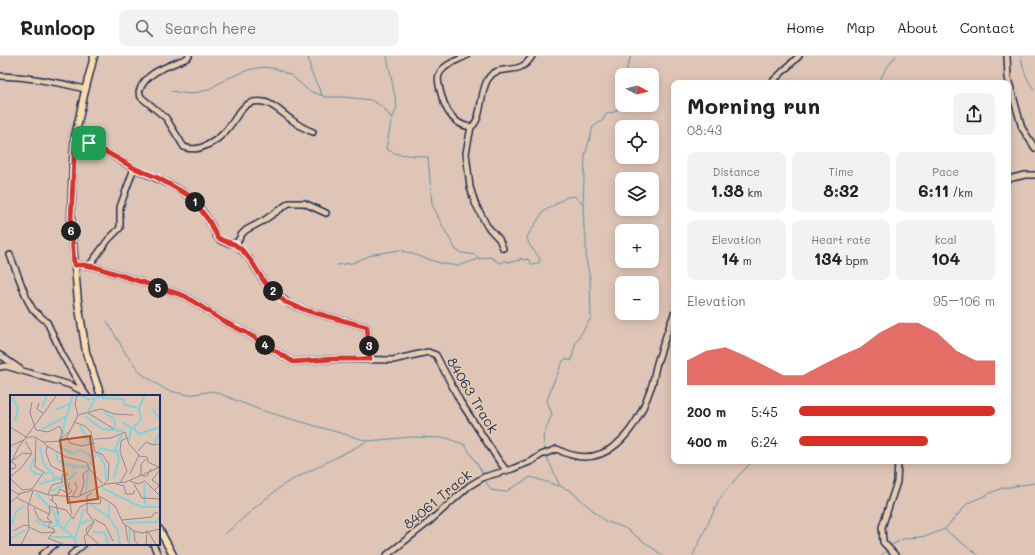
<!DOCTYPE html>
<html lang="en">
<head>
<meta charset="utf-8">
<style>
	body { margin:0; font-family:Mali,sans-serif; background:#f2f2f2; color:#222; height:100vh; display:flex; flex-direction:column; font-size:15px; white-space:nowrap }
	* { box-sizing:border-box; margin:0 }
	p { font-size:13px; color:#767676 }
	.icon { flex:none; width:22px; height:22px; fill:none; stroke:currentColor; stroke-width:2; stroke-linecap:round; stroke-linejoin:round }
	.map { position:relative; flex:1; overflow:hidden }
	.panel { position:absolute; left:671px; top:24px; width:340px; height:384px; display:flex; flex-direction:column; background:#fff; border-radius:8px; box-shadow:0 2px 10px #0003 }
	.panel>* { flex:none }
	.needle { width:26px; rotate:97deg }
	.fabs { position:absolute; left:615px; top:12px; display:grid; gap:8px }
	.fabs a { display:grid; place-items:center; width:44px; height:44px; border-radius:8px; background:#fff; box-shadow:0 2px 10px #0003; font-size:20px }
	.pin { position:absolute; display:grid; place-items:center; width:34px; height:34px; color:#fff; margin:-17px; border-radius:8px; box-shadow:0 2px 6px #0006 }
	.km { position:absolute; width:20px; height:20px; margin:-10px; border-radius:50%; background:#222; color:#fff; font-size:11px; line-height:20px; text-align:center }
	.round { display:grid; place-items:center; flex:none; width:42px; height:42px; border-radius:8px; background:#f2f2f2 }
	.head { display:flex; align-items:center; justify-content:space-between; height:68px; padding:0 16px }
	h1 { font-size:22px; font-weight:800; line-height:30px }
	.metrics { display:grid; grid-template-columns:repeat(3,1fr); gap:6px; height:68px; padding:4px 16px }
	.metrics div { display:grid; align-content:center; border-radius:8px; background:#f2f2f2; text-align:center }
	.metrics b { font-size:17px; font-weight:800 }
	.metrics small { font-size:11px; font-weight:400 }
	.metrics p { font-size:11px }
	.chart { height:112px; padding:8px 16px }
	.chart p { display:flex; justify-content:space-between }
	.chart svg { width:100%; height:72px; margin-top:4px; fill:#d93025; opacity:.7 }
	ul { padding:0 16px; list-style:none; font-size:13px }
	li { display:grid; grid-template-columns:64px 48px 1fr; align-items:center; height:30px }
	li i { height:10px; border-radius:5px; background:#d93025 }
	header { display:flex; align-items:center; gap:24px; box-sizing:border-box; height:56px; padding:0 20px; background:#fff; border-bottom:1px solid #e0e0e0 }
	header strong { font-size:19px }
	nav { display:flex; gap:22px; margin-inline-start:auto; font-size:14px }
	.search { width:280px; height:36px; background:#f2f2f2; display:flex; align-items:center; gap:10px; box-sizing:border-box; padding:0 14px; border-radius:8px; color:#767676; font-size:15px }
	.map>svg:first-child { display:block }
	.lines { fill:none; stroke-linecap:round; stroke-linejoin:round }
	.stream { stroke:#5891a9; stroke-width:1 }
	.minor-casing { stroke:#1b2f5e; stroke-width:8 }
	.major-casing { stroke:#1b2f5e; stroke-width:9 }
	.minor { stroke:#e7ccae; stroke-width:5 }
	.major { stroke:#fbddab; stroke-width:6 }
	.route-casing { stroke:#fff; stroke-width:8 }
	.route { stroke:#d93025; stroke-width:5 }
	.labels { text-anchor:middle; dominant-baseline:central; stroke-width:3; stroke-linejoin:round; paint-order:stroke }
	.street-label { font-size:14px; fill:#1b2f5e; stroke:#e7ccae }
	.inset-river { fill:none; stroke:#81d2db; stroke-width:2 }
	.inset-road { fill:none; stroke:#918993; stroke-width:1 }
	.view { fill:#b54e20; fill-opacity:0.15; stroke:#b54e20; stroke-width:2 }
	.inset-edge { fill:none; stroke:#1b2f5e; stroke-width:2 }
</style>
</head>
<body>
<header>
<strong>Runloop</strong>
<div class="search"><svg class="icon" aria-label="search" viewBox="0 0 24 24"><circle cx="10" cy="10" r="6"/><path d="M15 15l6 6"/></svg>Search here</div>
<nav><a>Home</a><a>Map</a><a>About</a><a>Contact</a></nav>
</header>
<div class="map">
<svg width="1035" height="499" viewBox="0 0 1035 499">
	<rect width="100%" height="100%" fill="#dfc5b6"/>
	<filter id="ink" filterUnits="userSpaceOnUse"><feTurbulence type="fractalNoise" baseFrequency=".025" numOctaves="2"/><feDisplacementMap in="SourceGraphic" scale="8" xChannelSelector="R" yChannelSelector="G"/><feConvolveMatrix kernelMatrix="1 2 1 2 8 2 1 2 1" color-interpolation-filters="sRGB"/></filter>
	<g filter="url(#ink)">
		<g class="lines">
			<g class="stream">
				<path d="M308,0L311,16L322,39"/>
				<path d="M387,0L397,51L391,66L386,93L397,98L428,101L432,148L443,171L456,194L462,197L476,199L479,203L490,201L500,207L505,205L510,206L520,204V202L524,204L528,203L532,209L538,208L540,203C536,195 528,191 527,181L543,156L567,141L574,140L583,147L584,173L586,181V203L590,223L591,262L576,286L571,305L566,303L563,305L551,332L547,345L552,358L543,381L545,394"/>
				<path d="M1021,0C1023,12 1026,25 1035,34"/>
				<path d="M625,19L631,0"/>
				<path d="M878,27L887,11L896,0"/>
				<path d="M171,35L189,38L208,34L226,23L248,14L263,11L277,13L292,20L309,35L326,41H344L371,44L383,51L392,63"/>
				<path d="M583,147L585,100L593,71L603,64L606,58L614,56L618,53L620,33L622,28"/>
				<path d="M337,209L352,207L374,198L400,194L440,207L457,210L479,203"/>
				<path d="M107,265L126,298L142,318L166,334L188,339L213,335L260,354L368,385L411,381L447,382L465,389L484,419"/>
				<path d="M546,399L560,430L571,435L605,465L625,472L662,499"/>
				<path d="M485,424L491,434L505,436L531,421L559,430"/>
				<path d="M945,474L978,499"/>
				<path d="M224,479L259,448L286,427L368,385"/>
				<path d="M890,490L903,483L927,480L945,473L968,447L1002,432L1035,427"/>
				<path d="M693,499L720,442L739,419L753,405"/>
				<path d="M882,499L887,493"/>
			</g>
			<defs>
				<g id="minor">
					<path d="M189,0L187,2C170,10 145,15 139,36L141,41L166,62L184,91C200,98 220,83 229,71C239,59 243,42 264,46C274,48 283,58 292,64C298,69 305,73 313,76"/>
					<path d="M466,0C458,4 442,9 439,19C437,23 439,29 440,34C444,51 452,69 471,71C483,64 479,36 488,23C498,6 520,22 532,0"/>
					<path d="M1007,0L1008,22L1022,72L1035,92"/>
					<path d="M0,20C28,21 58,26 85,33"/>
					<path d="M771,27L799,0"/>
					<path d="M471,71L466,97L470,131L475,147L487,170L499,183L503,192"/>
					<path d="M75,83C98,89 115,102 135,113C153,121 181,131 194,145C201,153 207,161 212,170C214,174 215,178 217,181C221,187 231,188 237,187L241,179L246,174L263,165L289,147H304L326,157"/>
					<path d="M1008,123L1025,119H1035"/>
					<path d="M234,187L249,202L265,227L289,248L308,255L367,271L370,303"/>
					<path d="M10,199L27,243L33,254L47,266L62,298L84,336"/>
					<path d="M74,209H84L95,211L185,240L223,265L247,277L293,306L332,303L393,304L428,296L436,299L460,345L499,405L506,414"/>
					<path d="M89,210L108,184L120,172V151L134,112"/>
					<path d="M0,299L20,313"/>
					<path d="M0,311L6,310L70,329L84,336L87,340"/>
					<path d="M153,488L158,499"/>
					<path d="M42,499L55,488"/>
					<path d="M71,499L84,488"/>
					<path d="M387,499L430,465L469,430L484,421L512,413L532,405L541,399L557,393C605,419 636,375 650,334C654,326 654,316 657,307C662,291 668,274 674,258"/>
					<path d="M895,499L883,486L882,471L897,426L898,405"/>
				</g>
				<g id="major">
					<path d="M94,0L84,39L75,81L73,107L71,164L78,246L86,296L101,340"/>
					<path d="M159,473L173,499"/>
				</g>
			</defs>
			<use href="#minor" class="minor-casing"/>
			<use href="#major" class="major-casing"/>
			<use href="#minor" class="minor"/>
			<use href="#major" class="major"/>
		</g>
	</g>
	<g class="lines" filter="url(#ink)">
		<defs>
			<path id="route" d="M75,83L94,89L134,112L158,122L188,139L194,145L209,165L218,182L224,185L234,188L242,194L252,206L265,227L285,246L308,255L367,271L370,303H332L293,306L247,277L223,265L185,240L95,211L84,209H74L71,164Z"/>
		</defs>
		<use href="#route" class="route-casing"/>
		<use href="#route" class="route"/>
	</g>
	<g class="labels">
		<g class="street-label">
			<text transform="translate(473 339) rotate(59)">84063 Track</text>
			<text transform="translate(437 443) rotate(-40)">84061 Track</text>
		</g>
	</g>
	<g transform="translate(10 339)">
		<rect width="150" height="150" fill="#dfc5b6"/>
		<path class="inset-river" d="M4,0L3,4L8,13L5,26M71,0L80,5L91,1M91,0L93,3L113,4L115,10L129,13L131,25L123,33L129,39L150,32M141,12L150,24M32,13L37,0M129,13L135,0M45,15L60,9M78,16L85,5M94,17L104,24L105,33M75,21L92,34L114,36M112,27L121,33L119,45M70,31L80,49M32,34L57,21M53,40L54,29L63,0M144,49L150,37M30,51L33,68L40,76M48,51L64,59L70,55L83,62M46,57L48,66L62,71M89,59L95,71L96,84M24,63L20,74L26,79H31M78,71L91,53L104,57L112,39M66,74L62,71L78,72M34,79L42,77L44,82L50,84M104,83L109,64L106,55M52,84H60L66,77M134,88L135,110M29,89L47,84M92,93L131,112H150M41,96L58,88M76,96L78,76M58,97L56,91L58,83M26,98L39,111M80,109L100,123M99,109V122L107,134L110,150M41,113L45,119L47,128L62,141L67,150M25,125L38,132M116,128L146,127L150,122M2,129L6,117L14,111M70,130L77,125L82,126M41,132L48,130L49,116M54,133L61,123M83,137L95,138L98,150M41,142H62M0,144L15,135M65,144L74,114M119,150L120,134"/>
		<path class="inset-road" d="M22,7L20,18L26,35L38,37L50,31L52,37L50,44L60,36M29,8L27,14L34,19M78,18L104,34M68,20L91,14L104,19L123,20M64,27L75,31L81,37L85,57L92,59L99,69L98,85L94,89M0,32L18,43M18,42H25L33,47L37,51L36,58L41,71L58,79L56,81L53,79L51,84L53,87L42,90L38,99M57,42L60,48L72,51L85,48M116,43L111,46L110,57L117,76M84,44L101,43L115,37L119,49L129,60L120,79M33,47L51,46L57,42L68,20L65,9L67,0M0,51L14,45M37,51L56,62L76,67L80,75L93,89M128,56L136,47L143,50L150,49M129,61L137,62L138,67L149,72M3,65L13,58L21,59M0,70L8,53L47,0M1,73L4,74L6,70L2,67M129,80L131,79V69L136,64M132,81H137L141,74M0,82L12,72L22,58L15,46M0,83L12,95L22,94M120,86L128,89L135,86L150,101M110,88L117,76M106,89L114,91L116,99H123L125,95M124,89L132,103L150,104M0,94L8,99L24,95L39,100L67,102L96,89L116,87L150,72M22,94L34,77L25,72L26,43M145,95L149,90L142,85L150,75M82,98L77,101V117L84,127L77,139L90,150M70,101L74,88L73,79L79,74M90,101L105,111L113,128L124,136L132,138L150,134M59,102L62,120M62,102L67,93L65,87M7,103L39,119M40,104L46,109L48,119M42,106L43,100H47L50,94L59,99L62,96L58,92L60,88M0,108L10,99M24,113L28,123L34,127H41M84,124L95,130L103,146M112,125L142,122L144,118H148M41,127L38,132L44,134L45,138M43,128L37,123L40,118L39,111L56,115L63,124L70,112L77,108L90,109L91,104L86,98M115,130L118,146M19,132L32,138L44,137L38,143L55,150M3,136L14,130L19,131M124,136L125,146L129,150M138,136L146,150M77,138L76,134L84,127M11,150L19,134L18,111L23,96M76,150L74,141L77,139M136,150L137,136"/>
		<path class="view" d="M80,41L88,104L58,108L50,45Z"/>
		<rect width="150" height="150" class="inset-edge"/>
	</g>
</svg>
<div class="fabs">
<a><svg class="needle" viewBox="-14 -14 28 28"><path d="M0-13l5 13h-10z" fill="#e53935"/><path d="M0 13l5-13h-10z" fill="#767676"/></svg></a>
<a><svg class="icon" aria-label="locate" viewBox="0 0 24 24"><circle cx="12" cy="12" r="6"/><path d="M12 2v4M12 18v4M2 12h4M18 12h4"/></svg></a>
<a><svg class="icon" aria-label="layers" viewBox="0 0 24 24"><path d="M12 4l9 5-9 5-9-5zM3 14l9 5 9-5"/></svg></a>
<a>+</a>
<a>−</a>
</div>
<div class="pin" style="left:89px;top:87px;background:#1e9e55"><svg class="icon" aria-label="arrive" viewBox="0 0 24 24"><path d="M6 21V4h12l-3 4 3 4H6"/></svg></div>
<b class="km" style="left:195px;top:146px">1</b>
<b class="km" style="left:273px;top:235px">2</b>
<b class="km" style="left:369px;top:290px">3</b>
<b class="km" style="left:265px;top:289px">4</b>
<b class="km" style="left:158px;top:232px">5</b>
<b class="km" style="left:71px;top:175px">6</b>
<section class="panel">
<div class="head"><div><h1>Morning run</h1><p>08:43</p></div><a class="round"><svg class="icon" aria-label="share" viewBox="0 0 24 24"><path d="M12 15V3M7 8l5-5 5 5M5 13v7h14v-7"/></svg></a></div>
<div class="metrics">
<div><p>Distance</p><b>1.38<small> km</small></b></div>
<div><p>Time</p><b>8:32</b></div>
<div><p>Pace</p><b>6:11<small> /km</small></b></div>
</div>
<div class="metrics">
<div><p>Elevation</p><b>14<small> m</small></b></div>
<div><p>Heart rate</p><b>134<small> bpm</small></b></div>
<div><p>kcal</p><b>104</b></div>
</div>
<div class="chart"><p><span>Elevation</span>95–106 m</p>
<svg viewBox="0 0 160 44" preserveAspectRatio="none"><path d="M0 44V29L10 23L20 21L30 26L40 32L50 38L60 38L70 32L80 26L90 21L100 12L110 6L120 6L130 12L140 23L150 29L160 29V44z"/></svg>
</div>
<ul>
<li><b>200 m</b>5:45<i style="width:100%"></i></li>
<li><b>400 m</b>6:24<i style="width:66%"></i></li>
</ul>
</section>
</div>
</body>
</html>
